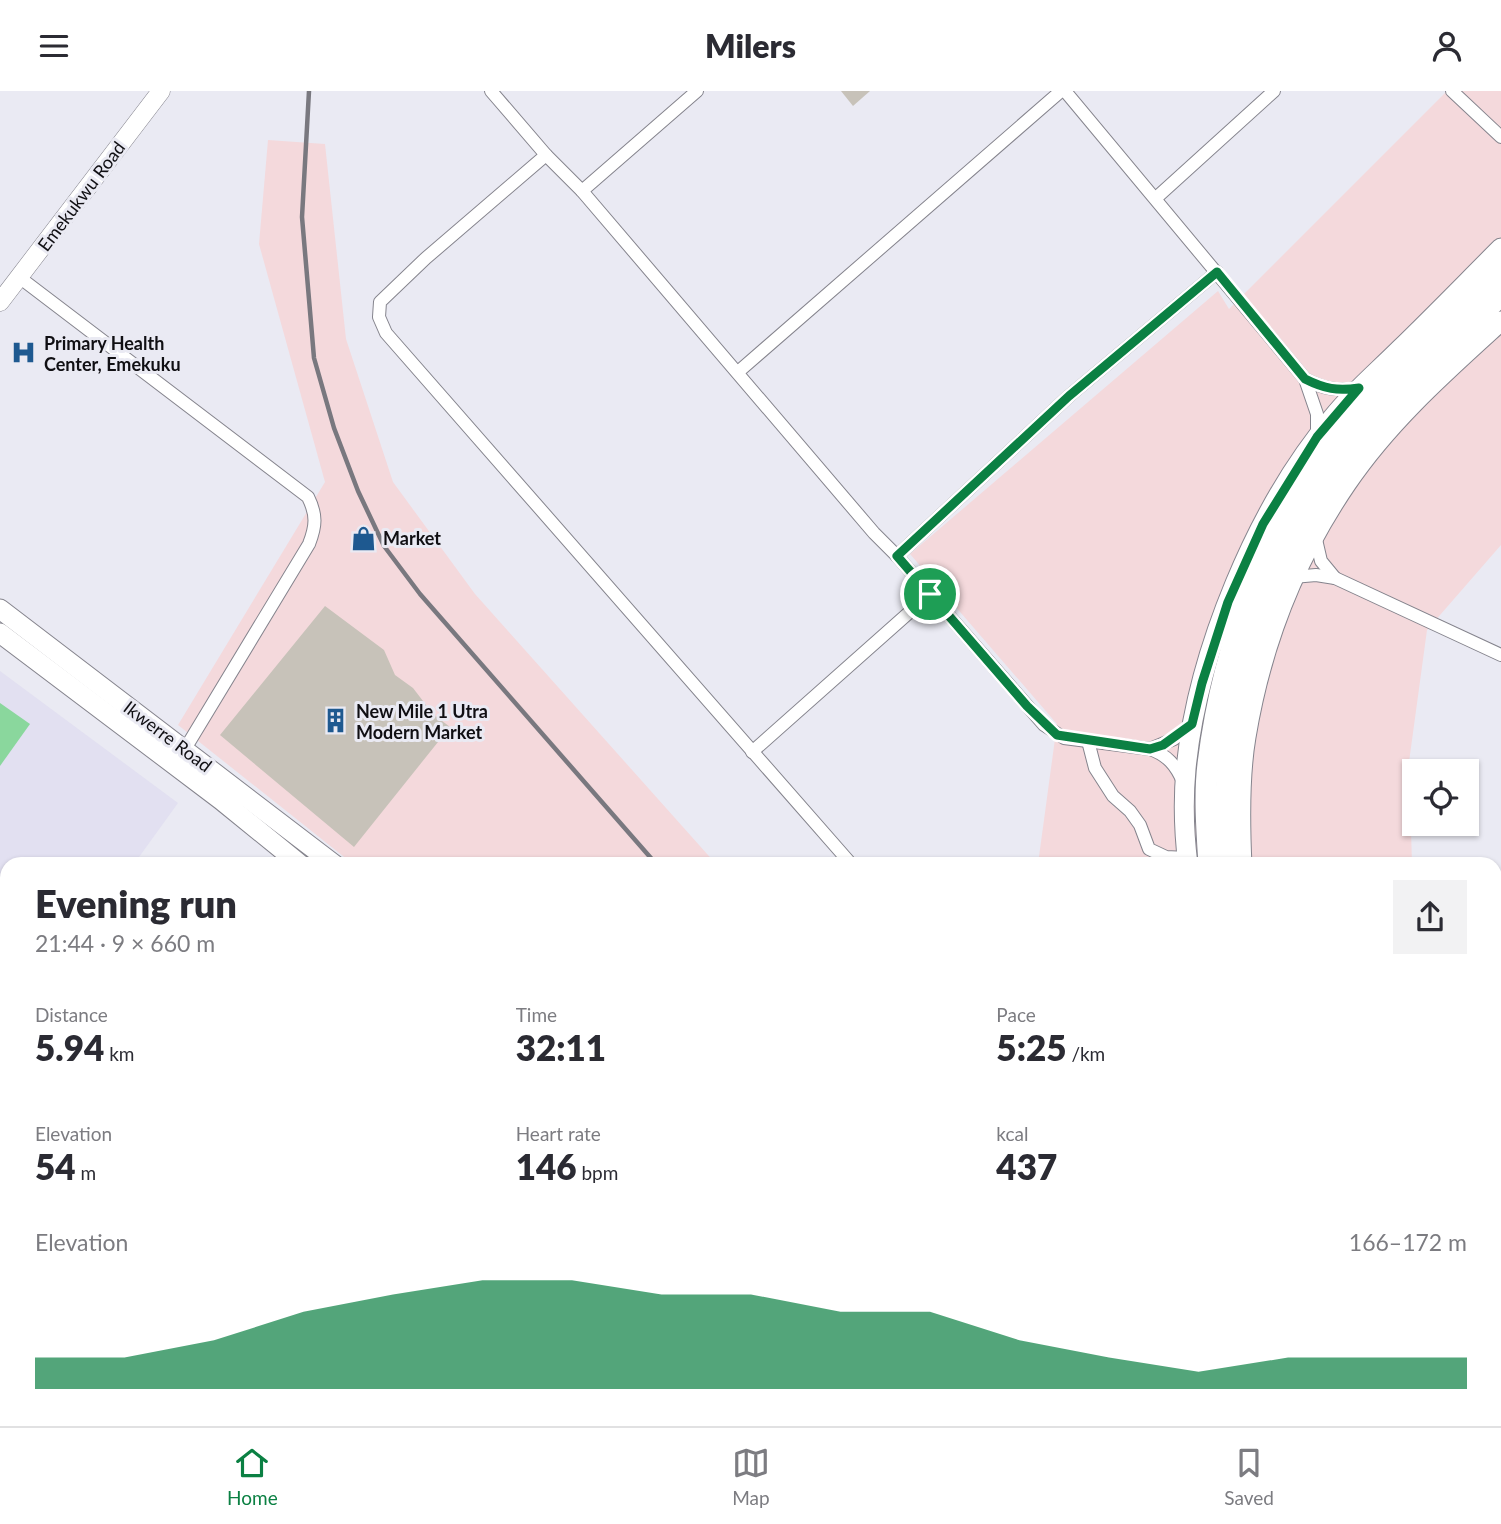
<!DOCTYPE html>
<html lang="en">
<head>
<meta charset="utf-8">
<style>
	body { margin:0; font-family:Lato,sans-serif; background:#f2f2f3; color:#2b2b33; height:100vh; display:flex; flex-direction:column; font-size:26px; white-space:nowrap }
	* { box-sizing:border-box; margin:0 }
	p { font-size:23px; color:#7c7c81 }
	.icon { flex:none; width:38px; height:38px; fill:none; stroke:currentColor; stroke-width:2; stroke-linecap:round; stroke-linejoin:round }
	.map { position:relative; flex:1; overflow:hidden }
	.side { position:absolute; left:0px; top:766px; width:1502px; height:569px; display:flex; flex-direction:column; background:#fff; border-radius:21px 21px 0 0; box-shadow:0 2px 5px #0004 }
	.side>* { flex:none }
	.tools { position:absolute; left:1402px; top:668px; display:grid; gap:14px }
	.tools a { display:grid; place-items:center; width:77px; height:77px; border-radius:0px; background:#fff; box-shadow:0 2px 5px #0004; font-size:35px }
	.pin { position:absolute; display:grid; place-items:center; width:60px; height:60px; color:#fff; margin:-30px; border:4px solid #fff; border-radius:50%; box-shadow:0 2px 7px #0007 }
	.round { display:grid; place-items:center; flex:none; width:74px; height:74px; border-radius:0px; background:#f2f2f3 }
	.head { display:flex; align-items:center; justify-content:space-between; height:119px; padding:0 35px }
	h1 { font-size:38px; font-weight:800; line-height:52px }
	.metrics { display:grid; grid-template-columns:repeat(3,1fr); gap:10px; height:119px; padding:7px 35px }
	.metrics div { display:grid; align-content:center }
	.metrics b { font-size:35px; font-weight:800 }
	.metrics small { font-size:19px; font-weight:400 }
	.metrics p { font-size:19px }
	.chart { height:196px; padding:14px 35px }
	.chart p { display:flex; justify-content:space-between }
	.chart svg { width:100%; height:126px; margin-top:7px; fill:#0b8043; opacity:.7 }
	header { display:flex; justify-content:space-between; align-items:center; height:91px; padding:0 35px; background:#fff; font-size:32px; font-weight:800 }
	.tabs { display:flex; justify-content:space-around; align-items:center; height:98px; border-top:2px solid #e1e1e2; background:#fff; font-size:19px; color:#7c7c81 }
	.tabs a { display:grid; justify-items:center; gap:4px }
	.tabs .on { color:#0b8043 }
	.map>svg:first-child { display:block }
	.commercial { fill:#f4d9dc }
	.built { fill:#e2e0f1 }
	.green { fill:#8ad79d }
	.building { fill:#c7c2b9 }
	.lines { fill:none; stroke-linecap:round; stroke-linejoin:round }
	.street-casing { stroke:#85848d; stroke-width:14 }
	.secondary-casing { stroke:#85848d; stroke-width:19 }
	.primary-casing { stroke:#85848d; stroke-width:21 }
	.highway-casing { stroke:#85848d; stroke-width:23 }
	.street { stroke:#fff; stroke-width:12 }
	.secondary { stroke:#fff; stroke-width:18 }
	.primary { stroke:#fff; stroke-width:19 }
	.highway { stroke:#fff; stroke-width:21 }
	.rail { stroke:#79787f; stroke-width:4.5 }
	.route-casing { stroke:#fff; stroke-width:14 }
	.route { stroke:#0b8043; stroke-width:9 }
	.labels { text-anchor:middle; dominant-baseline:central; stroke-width:6; stroke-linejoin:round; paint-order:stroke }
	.street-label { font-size:18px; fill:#100f13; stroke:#eaeaf3 }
	.poi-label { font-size:18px; font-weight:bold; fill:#100f13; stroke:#eaeaf3; text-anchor:start }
</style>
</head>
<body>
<header><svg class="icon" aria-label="menu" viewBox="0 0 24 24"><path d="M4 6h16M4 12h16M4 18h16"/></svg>Milers<svg class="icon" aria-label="person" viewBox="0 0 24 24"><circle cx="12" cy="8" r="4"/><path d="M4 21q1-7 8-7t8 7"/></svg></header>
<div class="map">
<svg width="1501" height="1335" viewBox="0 0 1501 1335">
	<rect width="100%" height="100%" fill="#eaeaf3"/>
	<g class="commercial">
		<path d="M1447,0H1501V454L1427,539L1409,671L1412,773H1038L1057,633L910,463L1218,200L1229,218Z"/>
		<path d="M268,49L325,53L346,248L393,391L475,503L716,773H353L178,634L325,391L259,153Z"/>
		<path d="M1495,990L1501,1003V1305L1494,1293Z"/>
		<path d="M991,1328H1395L1399,1335H996Z"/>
	</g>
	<path class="built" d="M0,580L178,712L134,773L7,774V948L0,958Z"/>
	<path class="green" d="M0,612L30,633L0,675Z"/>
	<g class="building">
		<path d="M841,0H870L853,15Z"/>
		<path d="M325,515L384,559L395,584L413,597L433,623L450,636L354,756L220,644Z"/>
	</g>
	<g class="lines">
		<defs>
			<g id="street">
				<path d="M491,0L546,64L582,100L874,442L897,465L1044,634L1064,647L1150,658C1167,664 1176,674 1183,691"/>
				<path d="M1065,0L1305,288L1317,323V346"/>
				<path d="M1452,0L1501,46"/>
				<path d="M546,64L426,167L380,211L379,226L386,242L852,774"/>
				<path d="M582,100L697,0"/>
				<path d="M1156,107L1274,0"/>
				<path d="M19,186L308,406C317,424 316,435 309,453L185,658"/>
				<path d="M738,281L1061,0"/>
				<path d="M1305,288C1324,298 1336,300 1358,297"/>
				<path d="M1315,444L1321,470L1335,487"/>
				<path d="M897,465L1069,305L1217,181"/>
				<path d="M1293,486L1316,484L1335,487L1501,564"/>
				<path d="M1088,650L1095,677L1113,705L1130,720L1140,734L1149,758L1166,766L1187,767"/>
				<path d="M1150,658L1174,648L1192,633"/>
				<path d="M752,661L930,503"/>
				<path d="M219,1328L225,1335"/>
				<path d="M557,1328L563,1335"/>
				<path d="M1300,1328L1306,1335"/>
				<path d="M87,1335L93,1328"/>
				<path d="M329,1335L337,1328"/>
			</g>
			<g id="secondary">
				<path d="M0,211L161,0"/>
				<path d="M0,1213L7,1221"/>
				<path d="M102,1328L108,1335"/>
				<path d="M912,1328L918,1335"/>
			</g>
			<g id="primary">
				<path d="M0,518L335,774"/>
				<path d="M0,542L221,709L301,774"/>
				<path d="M1188,774C1184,742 1183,710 1186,678C1197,562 1257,416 1333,326C1353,301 1377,281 1400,258C1434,225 1467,191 1501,157"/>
				<path d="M1242,774C1240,732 1239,687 1246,646C1261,555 1295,468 1347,392C1389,330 1446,280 1501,230"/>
				<path d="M1494,1322L1501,1334"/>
				<path d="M937,1328L943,1335"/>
				<path d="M972,1328L978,1335"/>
				<path d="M1416,1328L1420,1335"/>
			</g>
			<g id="highway">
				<path d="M1209,774C1207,740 1204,706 1208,673C1223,550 1269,430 1348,334C1395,278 1450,231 1501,179"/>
				<path d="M1226,774C1222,677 1234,578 1275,488C1281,475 1288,463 1294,451C1313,414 1333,379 1359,348C1402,296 1453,251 1501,204"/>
				<path d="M1441,1328L1445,1335"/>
				<path d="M1463,1328L1466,1335"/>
			</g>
		</defs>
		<use href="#street" class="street-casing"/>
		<use href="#secondary" class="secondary-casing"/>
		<use href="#primary" class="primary-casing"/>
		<use href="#highway" class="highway-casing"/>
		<use href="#street" class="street"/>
		<use href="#secondary" class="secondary"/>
		<use href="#primary" class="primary"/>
		<use href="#highway" class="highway"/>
		<g class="rail">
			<path d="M309,0L302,126L314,267L334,337L358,400L384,455L420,503L657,774"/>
			<path d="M1143,1328L1149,1335"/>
		</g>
	</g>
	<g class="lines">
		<defs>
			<path id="route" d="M1217,181L1305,288C1325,298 1337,300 1359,297L1317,346L1263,433L1228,511L1202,592L1192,633L1163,654L1150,658L1057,644L1027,615L897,465L1069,305Z"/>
		</defs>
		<use href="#route" class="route-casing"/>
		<use href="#route" class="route"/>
	</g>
	<defs>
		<symbol id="hospital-bare" viewBox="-9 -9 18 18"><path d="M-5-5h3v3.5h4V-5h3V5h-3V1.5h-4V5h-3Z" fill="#1e5990" stroke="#eaeaf3" stroke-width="2.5" paint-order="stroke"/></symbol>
		<symbol id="shop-bare" viewBox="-9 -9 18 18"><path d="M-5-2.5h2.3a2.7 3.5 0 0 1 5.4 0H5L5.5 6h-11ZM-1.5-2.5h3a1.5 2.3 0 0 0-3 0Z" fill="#1e5990" stroke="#eaeaf3" stroke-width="2.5" paint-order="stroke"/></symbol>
		<symbol id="building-bare" viewBox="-9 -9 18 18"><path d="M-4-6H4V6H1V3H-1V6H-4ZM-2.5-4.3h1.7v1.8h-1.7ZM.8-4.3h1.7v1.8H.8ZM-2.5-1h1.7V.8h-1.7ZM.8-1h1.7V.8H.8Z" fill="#1e5990" stroke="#eaeaf3" stroke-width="2.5" paint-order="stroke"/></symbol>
	</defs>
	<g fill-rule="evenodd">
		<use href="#hospital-bare" x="6" y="244" width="35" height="35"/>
		<use href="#shop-bare" x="346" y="430" width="35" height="35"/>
		<use href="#building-bare" x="318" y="612" width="35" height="35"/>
	</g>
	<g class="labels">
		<g class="street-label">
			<text transform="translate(81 105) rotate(-53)">Emekukwu Road</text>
			<text transform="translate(168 645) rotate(37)">Ikwerre Road</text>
		</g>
		<g class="poi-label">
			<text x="44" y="252">Primary Health<tspan x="44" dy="21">Center, Emekuku</tspan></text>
			<text x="383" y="447">Market</text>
			<text x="356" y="620">New Mile 1 Utra<tspan x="356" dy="21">Modern Market</tspan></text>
		</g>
	</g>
</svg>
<div class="tools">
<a><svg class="icon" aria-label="locate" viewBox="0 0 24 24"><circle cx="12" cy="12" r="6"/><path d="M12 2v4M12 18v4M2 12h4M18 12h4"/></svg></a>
</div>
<div class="pin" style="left:930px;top:503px;background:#1e9e55"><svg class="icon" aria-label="arrive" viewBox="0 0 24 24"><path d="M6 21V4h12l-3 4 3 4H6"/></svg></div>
<section class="side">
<div class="head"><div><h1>Evening run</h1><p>21:44 · 9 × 660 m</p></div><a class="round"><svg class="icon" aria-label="share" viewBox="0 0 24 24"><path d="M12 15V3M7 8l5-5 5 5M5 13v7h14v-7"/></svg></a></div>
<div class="metrics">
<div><p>Distance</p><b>5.94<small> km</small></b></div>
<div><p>Time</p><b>32:11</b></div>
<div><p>Pace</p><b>5:25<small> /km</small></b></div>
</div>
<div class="metrics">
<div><p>Elevation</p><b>54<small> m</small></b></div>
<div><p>Heart rate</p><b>146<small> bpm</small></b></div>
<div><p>kcal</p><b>437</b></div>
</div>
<div class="chart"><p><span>Elevation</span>166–172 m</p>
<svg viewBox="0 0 160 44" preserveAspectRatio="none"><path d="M0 44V33L10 33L20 27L30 17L40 11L50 6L60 6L70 11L80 11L90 17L100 17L110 27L120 33L130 38L140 33L150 33L160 33V44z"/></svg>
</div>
</section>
</div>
<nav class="tabs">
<a class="on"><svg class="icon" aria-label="home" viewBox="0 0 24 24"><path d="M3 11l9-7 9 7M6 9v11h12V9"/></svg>Home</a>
<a><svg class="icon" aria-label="map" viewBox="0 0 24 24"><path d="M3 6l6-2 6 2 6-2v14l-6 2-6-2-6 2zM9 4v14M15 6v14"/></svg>Map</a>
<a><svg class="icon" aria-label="saved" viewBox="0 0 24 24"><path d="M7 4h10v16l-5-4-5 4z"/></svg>Saved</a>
</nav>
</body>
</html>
